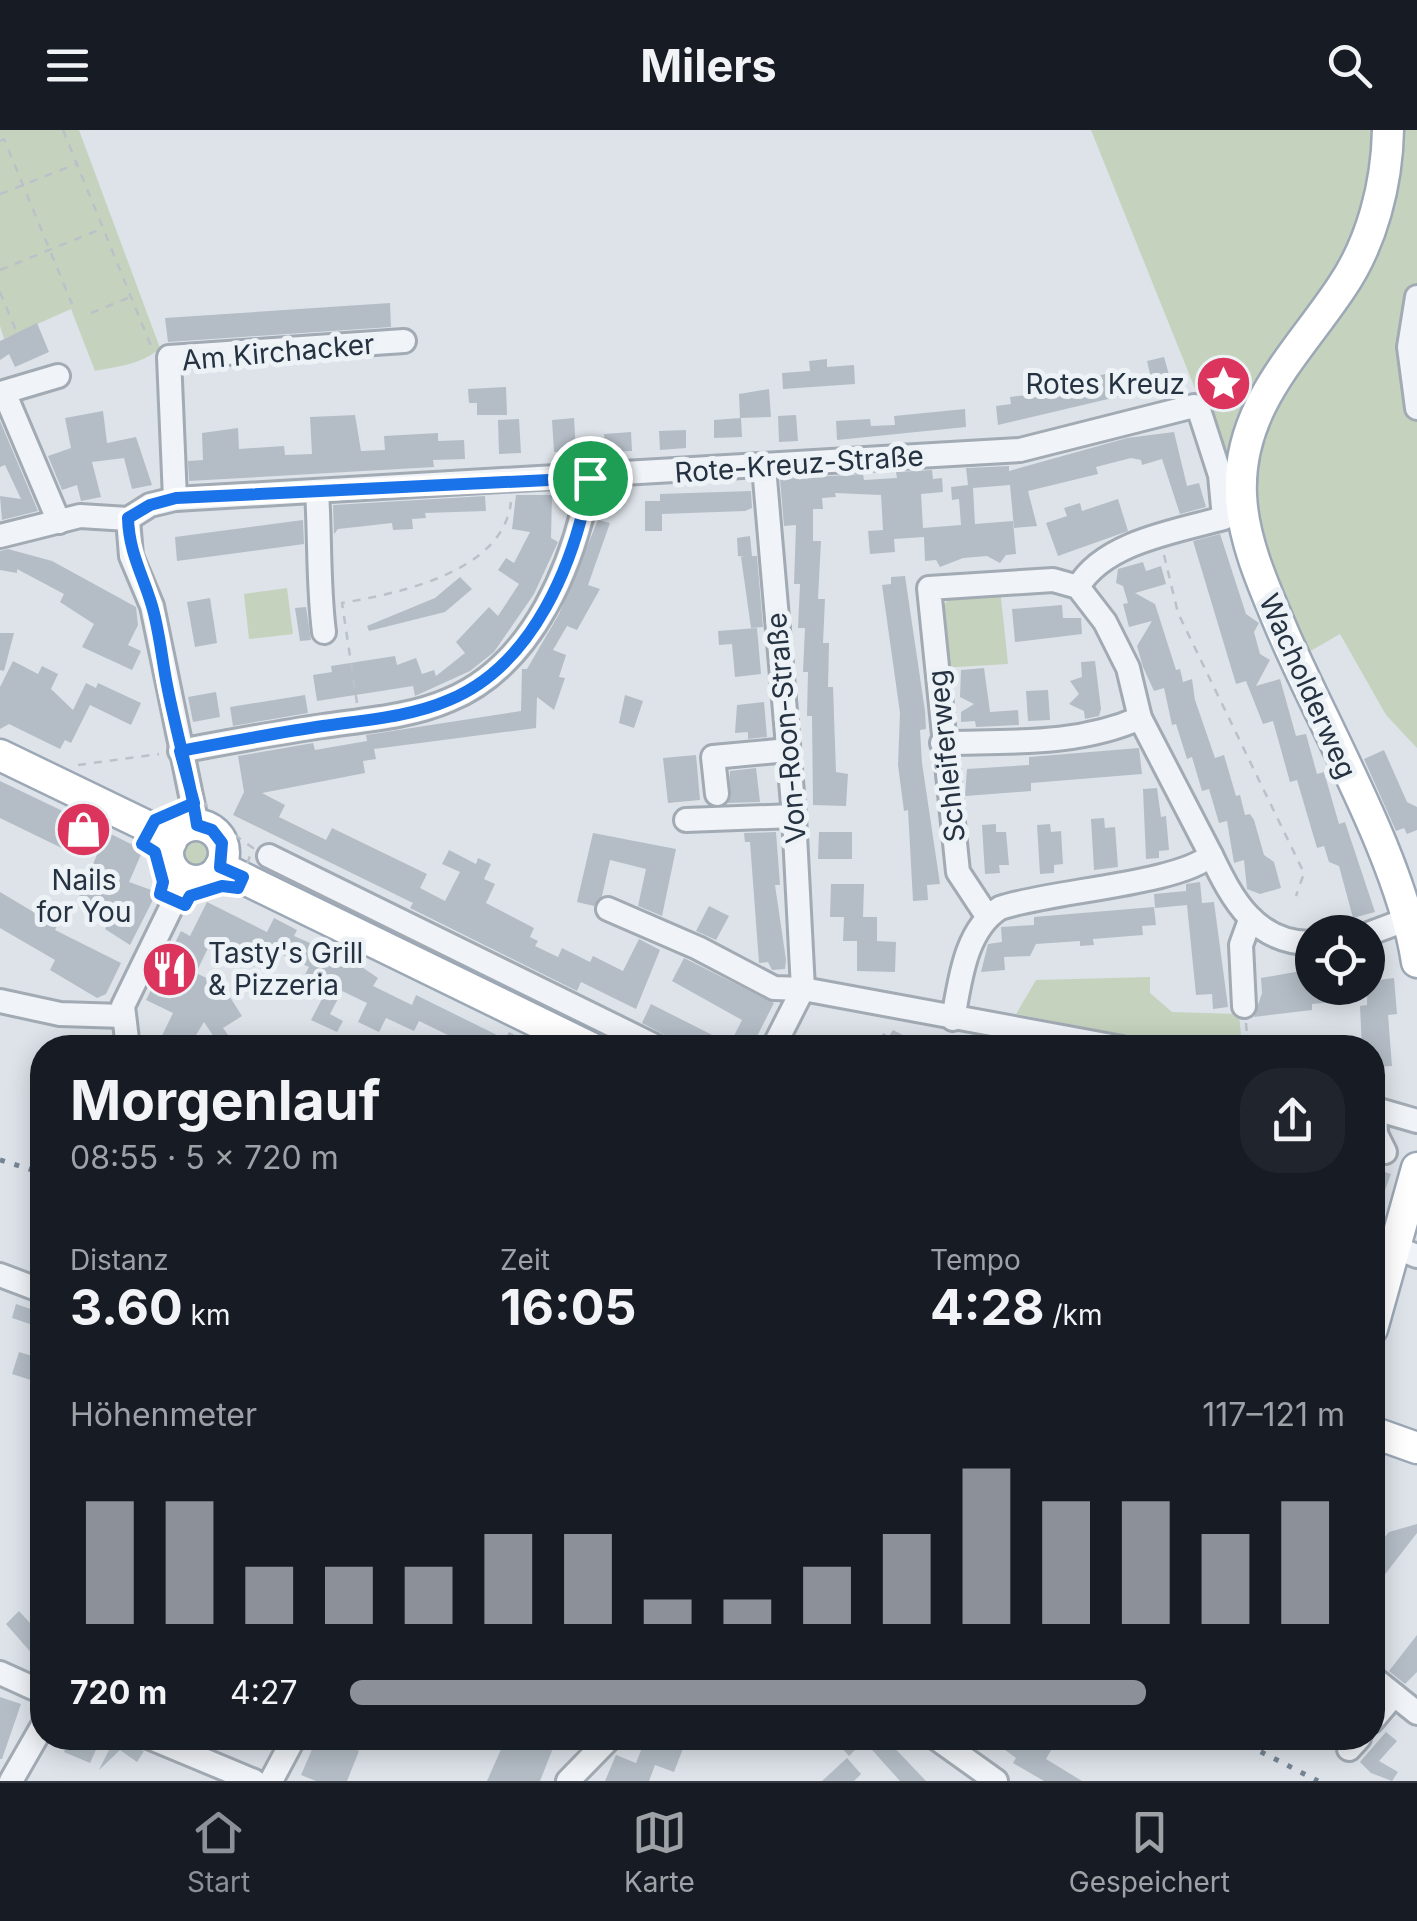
<!DOCTYPE html>
<html lang="de">
<head>
<meta charset="utf-8">
<style>
	body { margin:0; font-family:Inter,sans-serif; background:#20242c; color:#f1f3f6; height:100vh; display:flex; flex-direction:column; font-size:38px; white-space:nowrap }
	* { box-sizing:border-box; margin:0 }
	p { font-size:32px; color:#9ea1a6 }
	.icon { flex:none; width:55px; height:55px; fill:none; stroke:currentColor; stroke-width:2; stroke-linecap:round; stroke-linejoin:round }
	.map { position:relative; flex:1; overflow:hidden }
	.panel { position:absolute; left:30px; top:905px; width:1355px; height:715px; display:flex; flex-direction:column; background:#171b24; border-radius:40px; box-shadow:0 5px 25px #0003 }
	.panel>* { flex:none }
	.buttons { position:absolute; left:1295px; top:785px; display:grid; gap:20px }
	.buttons a { display:grid; place-items:center; width:90px; height:90px; border-radius:50%; background:#171b24; box-shadow:0 5px 25px #0003; font-size:50px }
	.pin { position:absolute; display:grid; place-items:center; width:85px; height:85px; color:#fff; margin:-42px; border:5px solid #fff; border-radius:50%; box-shadow:0 2px 10px #0007 }
	.round { display:grid; place-items:center; flex:none; width:105px; height:105px; border-radius:40px; background:#20242c }
	.overview { display:flex; align-items:center; justify-content:space-between; height:170px; padding:0 40px }
	h1 { font-size:55px; font-weight:700; line-height:75px }
	.figures { display:grid; grid-template-columns:repeat(3,1fr); gap:15px; height:170px; padding:10px 40px }
	.figures div { display:grid; align-content:center }
	.figures b { font-size:50px; font-weight:700 }
	.figures small { font-size:28px; font-weight:400 }
	.figures p { font-size:28px }
	.chart { height:280px; padding:20px 40px }
	.chart p { display:flex; justify-content:space-between }
	.chart svg { width:100%; height:180px; margin-top:10px; stroke:#8c9099; stroke-width:6 }
	ul { padding:0 40px; list-style:none; font-size:32px }
	li { display:grid; grid-template-columns:160px 120px 1fr; align-items:center; height:75px }
	li i { height:25px; border-radius:12px; background:#8c9099 }
	header { display:flex; justify-content:space-between; align-items:center; height:130px; padding:0 40px; background:#171b24; font-size:45px; font-weight:700 }
	.dock { display:flex; justify-content:space-around; align-items:center; height:140px; border-top:2px solid #363941; background:#171b24; font-size:28px; color:#9ea1a6 }
	.dock a { display:grid; justify-items:center; gap:5px }
	.dock .active { color:#8c9099 }
	.map>svg:first-child { display:block }
	.green { fill:#c5d3be }
	.building { fill:#b4bdc6 }
	.lines { fill:none; stroke-linecap:round; stroke-linejoin:round }
	.minor-casing { stroke:#a2aab3; stroke-width:28 }
	.major-casing { stroke:#9ca8b6; stroke-width:35 }
	.path { stroke:#bbc1c8; stroke-width:2.5; stroke-dasharray:8 8; stroke-linecap:butt }
	.minor { stroke:#f0f3f7; stroke-width:22 }
	.major { stroke:#fff; stroke-width:30 }
	.rail { stroke:#758494; stroke-width:5; stroke-dasharray:5 10; stroke-linecap:butt }
	.route-casing { stroke:#fff; stroke-width:20 }
	.route { stroke:#1a73e8; stroke-width:12 }
	.labels { text-anchor:middle; dominant-baseline:central; stroke-width:10; stroke-linejoin:round; paint-order:stroke }
	.street-label { font-size:28px; fill:#253241; stroke:#edf2f6 }
	.poi-label { font-size:28px; fill:#253241; stroke:#edf2f6; text-anchor:end }
</style>
</head>
<body>
<header><svg class="icon" aria-label="menu" viewBox="0 0 24 24"><path d="M4 6h16M4 12h16M4 18h16"/></svg>Milers<svg class="icon" aria-label="search" viewBox="0 0 24 24"><circle cx="10" cy="10" r="6"/><path d="M15 15l6 6"/></svg></header>
<div class="map">
<svg width="1417" height="1651" viewBox="0 0 1417 1651">
	<rect width="100%" height="100%" fill="#dde3e9"/>
	<g class="green">
		<path d="M0,0H79L160,218C141,235 119,236 95,241L71,179L4,209L0,196Z"/>
		<path d="M1091,0H1417V618L1386,585L1340,504L1307,523L1277,445L1224,352L1198,266Z"/>
		<path d="M287,458L293,504L249,509L244,464Z"/>
		<path d="M1000,458L1008,534L940,538L937,484L954,462Z"/>
		<circle cx="196" cy="723" r="19"/>
		<path d="M1150,847V863L1172,882L1239,884L1242,917H1190L1016,884L1036,850Z"/>
	</g>
	<g class="building">
		<path d="M390,173L391,197L168,212L165,188Z"/>
		<path d="M37,193L49,222L15,237L9,224L0,230V211Z"/>
		<path d="M1164,227L1171,252L1153,257L1147,231Z"/>
		<path d="M827,229V237L854,235L855,254L783,259L782,243L810,241L809,231Z"/>
		<path d="M1114,241L1121,266L998,295L996,276L1011,274L1010,267L1027,265L1029,269Z"/>
		<path d="M506,257L507,285H477V273H469L468,259Z"/>
		<path d="M769,259L771,287L740,288L739,264Z"/>
		<path d="M965,279L966,297L837,310L836,291L870,289L871,296L895,295L894,286Z"/>
		<path d="M103,281L107,313L136,307L152,355L132,359L124,328L92,332L101,367L81,371L77,355L62,360L48,326L71,318L65,288Z"/>
		<path d="M355,285L361,321L385,320L384,306L438,303V311L464,310L465,329L433,330L434,337L189,351L188,331L203,330L202,303L238,298L239,319L284,316L285,325L312,324L310,287Z"/>
		<path d="M796,285L798,311L779,312L778,286Z"/>
		<path d="M574,288L576,321L554,322L552,290Z"/>
		<path d="M741,288L742,307L714,308V290Z"/>
		<path d="M519,289L521,323L499,324L498,290Z"/>
		<path d="M0,291L38,381L2,390L0,366L21,369L5,335L0,337Z"/>
		<path d="M686,300V318L660,320L659,301Z"/>
		<path d="M631,302L632,321L605,322L604,304Z"/>
		<path d="M1174,302L1187,356L1199,353L1206,377L1180,384L1162,329L1142,335L1141,330L1131,328L1096,337L1098,344L1028,361L1037,396L1014,398L1010,355L973,358L975,394L1013,391L1016,424L1006,425L1000,433L987,426L963,428L940,437L936,430L925,431L924,407L894,409L895,422L870,424L868,401L883,400L881,365L835,363L836,367L822,368L823,379H813V411H821L818,469H825L823,513H829L828,557H833L836,642L848,644L846,676L813,675L812,586H807L808,542H803L805,498H798L800,454H794L796,395L784,396L780,349L863,344L864,350L880,349L897,348L896,342L932,340L933,349L942,348L943,362L921,364L923,398L961,395L959,369L952,370L951,357L968,355L966,338L1009,336V341L1127,308Z"/>
		<path d="M751,361L752,378L745,381L662,384V401H645V371H660V364Z"/>
		<path d="M516,365H552L551,408L558,412L534,464L494,522L470,541L415,566L413,556L317,571L313,545L332,542L331,536L395,526L397,535L416,528L422,544L434,540L436,546L465,523L456,512L489,477L498,486L519,454L498,440L506,428L514,433L530,402L512,399Z"/>
		<path d="M485,366L486,381L425,383L426,388L412,389L413,399L393,400L392,393L338,399L334,404L333,375Z"/>
		<path d="M1118,369L1128,401L1058,426L1046,393L1067,386L1064,378L1080,373L1082,381Z"/>
		<path d="M303,390L304,414L177,431L175,407Z"/>
		<path d="M598,390L610,393L588,455L600,459L577,500L567,496L553,520L566,525L559,547L565,548L554,580L537,567L536,598L374,619L376,629L363,631L365,643L262,663L285,675L279,687L326,710L332,698L427,744L420,758L445,771L460,742L442,734L449,720L476,734L478,728L491,734L484,749L495,754L486,773L534,798L530,807L538,811L535,816L558,827L562,818L590,832L593,826L623,841L639,809L660,820L636,879L581,852L577,861L410,778L413,773L233,685L244,662L238,626L313,613L315,620L367,611L366,605L521,581L522,539H527L559,484Z"/>
		<path d="M1220,404L1246,484L1259,493L1254,502L1260,524L1270,530L1256,556L1280,549L1296,606L1306,604L1317,644L1324,642L1339,694L1345,692L1375,782L1353,788L1339,736L1329,732L1324,716L1317,718L1297,650L1290,652L1273,591L1263,594L1246,551L1236,554L1193,411Z"/>
		<path d="M750,406L752,426H757L763,497L751,498L741,427H745L738,426L737,408Z"/>
		<path d="M8,419L52,431L136,477L138,495L128,515L141,521L132,540L82,517L94,494L60,472L64,464L17,439V443L0,440V421Z"/>
		<path d="M1143,432L1146,441L1161,436L1166,454L1135,463L1155,474L1176,540L1180,539L1183,552L1192,549L1195,570L1215,628L1224,625L1236,666L1240,665L1245,685L1250,684L1254,690L1264,725L1274,732L1281,758L1260,764L1247,759L1244,730L1234,733L1227,691L1219,693L1209,659L1202,661L1192,627L1187,629L1176,594L1172,595L1164,558L1154,561L1143,537L1137,516L1152,491L1129,497L1123,474L1128,473L1123,456L1116,453L1118,439Z"/>
		<path d="M905,446L925,581L926,599L920,600L922,633L940,754L927,755L928,770L913,771L908,680L904,681L898,635L900,583L882,455L891,454V447Z"/>
		<path d="M460,447L472,459L445,482L369,501L367,496L435,468Z"/>
		<path d="M210,468L217,513L195,517L187,472Z"/>
		<path d="M1062,475L1063,488H1081L1082,504L1015,512L1012,479Z"/>
		<path d="M306,477L311,510L300,511L295,478Z"/>
		<path d="M757,498L761,544L735,547L732,514L719,515L718,501Z"/>
		<path d="M0,503H14L4,541L0,540Z"/>
		<path d="M13,531L38,544L42,536L58,544L51,559L73,580L86,553L96,558L98,553L141,573L131,595L90,575L71,613L65,610L60,619L9,594L0,599V557Z"/>
		<path d="M1095,531L1101,579L1099,586L1085,589L1084,581L1069,574L1079,564L1070,551L1082,547L1081,532Z"/>
		<path d="M984,538L990,582L1018,580L1019,595L976,597L975,591L961,592V582L974,574L960,567L961,540Z"/>
		<path d="M1048,560L1050,590L1028,591L1026,561Z"/>
		<path d="M216,562L220,587L193,592L188,567Z"/>
		<path d="M305,565L308,583L233,596L230,577Z"/>
		<path d="M625,565L643,571L634,598L619,593Z"/>
		<path d="M764,572L767,607L748,609V602L735,603L737,575Z"/>
		<path d="M1139,618L1142,644L1031,653V661L965,666L967,639L1029,635V627Z"/>
		<path d="M1384,620L1407,672L1417,677V700L1407,704L1404,698L1396,701L1364,629Z"/>
		<path d="M696,625L700,670L668,673L663,628Z"/>
		<path d="M756,638L760,672L728,673L730,641Z"/>
		<path d="M0,651L96,697L78,726L0,688Z"/>
		<path d="M1157,658L1161,687L1166,686L1169,720L1159,721V728L1146,729L1143,659Z"/>
		<path d="M1104,688L1105,698L1115,697L1118,737L1094,740L1091,689Z"/>
		<path d="M996,694V702H1006L1009,735H999L1000,743L985,744L982,695Z"/>
		<path d="M1050,694L1051,702L1061,701L1063,734L1054,735V743L1040,744L1037,695Z"/>
		<path d="M107,702L143,720L129,752L157,762L130,815L105,799L114,782L79,766Z"/>
		<path d="M776,702L780,755H775L786,830L785,839L772,840L768,832L759,833L750,712H745L744,703Z"/>
		<path d="M819,702H852V729H818Z"/>
		<path d="M593,703L676,719L662,786L638,776L646,739L610,730L602,766L594,776L577,772Z"/>
		<path d="M1200,752L1202,773L1214,772L1228,877L1213,879L1212,864L1196,865L1187,775L1155,778L1154,764L1186,761V754Z"/>
		<path d="M831,754H864L863,787H877V811L896,812L895,842L857,841V811H843L844,787H830Z"/>
		<path d="M0,762L57,796L55,800L121,833L106,864L97,868L50,840L55,830L0,798Z"/>
		<path d="M207,772L267,802L274,788L297,800L294,806L356,833L378,848L373,856L412,875L416,865L505,909L509,902L541,918L461,917L451,913L454,908L419,891L414,901L386,888L379,902L358,892L367,873L342,861L330,884L343,891L337,902L311,890L323,867L299,856L309,837L264,816L254,837L209,816L196,843L223,856L242,886L223,898L231,909L220,916L204,892L188,918H156L173,883L146,870L181,801L190,806Z"/>
		<path d="M709,776L729,786L716,810L696,801Z"/>
		<path d="M1154,777L1156,795L1142,796L1143,805L1093,809L1094,815L1080,816V811L1036,814L1030,826L1004,827L1005,840L981,842L988,814L1002,812L1001,797L1034,795V787Z"/>
		<path d="M1368,825H1377L1379,850L1394,848L1397,884L1388,885L1392,936L1372,937V918H1362L1360,876L1367,875Z"/>
		<path d="M684,828L774,873L751,918H690L642,893L651,874L730,914L742,890L672,851Z"/>
		<path d="M1312,839V858H1332L1334,872L1312,874V880L1254,887L1262,863L1261,848Z"/>
		<path d="M893,900L928,918H876L883,903L889,906Z"/>
		<path d="M1372,1038L1391,1044L1374,1090L1372,1089Z"/>
		<path d="M16,1174L42,1183V1198L12,1188Z"/>
		<path d="M19,1222L42,1229L37,1252L12,1244Z"/>
		<path d="M1417,1394V1403L1372,1461V1423L1389,1402Z"/>
		<path d="M19,1481L42,1506V1520L35,1527L6,1494Z"/>
		<path d="M1417,1505V1542L1405,1554L1389,1541Z"/>
		<path d="M0,1567L21,1574L2,1629H0Z"/>
		<path d="M1386,1602L1397,1611L1379,1631L1398,1642L1392,1651L1371,1643L1360,1632Z"/>
		<path d="M70,1608L100,1611L90,1633L64,1622Z"/>
		<path d="M115,1608L144,1621L137,1632L120,1620L99,1640Z"/>
		<path d="M317,1608H332L359,1621L347,1651H316L301,1645Z"/>
		<path d="M512,1608H557L540,1651H487L503,1615L508,1617Z"/>
		<path d="M646,1608H687L674,1642L655,1635L649,1651H605L616,1625L636,1633Z"/>
		<path d="M846,1608H885L926,1651H900L864,1611L849,1626L839,1615Z"/>
		<path d="M989,1608H1058L1046,1629L1082,1651H1044L1013,1633L1016,1628Z"/>
		<path d="M847,1628L861,1644L854,1651H822Z"/>
	</g>
	<g class="lines">
		<defs>
			<g id="minor">
				<path d="M1417,167L1409,217L1417,278"/>
				<path d="M58,246L4,262L59,392"/>
				<path d="M764,337L794,686L803,859L773,918"/>
				<path d="M317,361C320,409 318,455 324,502"/>
				<path d="M175,369L169,227L404,211"/>
				<path d="M128,389L150,375L175,369L1020,320L1194,276L1199,280L1220,345L1224,388C1177,401 1104,412 1078,457"/>
				<path d="M0,406L80,386L128,389L131,426L152,476L197,695"/>
				<path d="M942,613C1009,611 1077,616 1140,588"/>
				<path d="M180,621C228,612 275,603 323,596C364,590 410,587 449,570C534,535 575,432 590,347"/>
				<path d="M717,664L713,627L788,620"/>
				<path d="M686,690L794,686"/>
				<path d="M1211,725C1232,769 1256,814 1312,813"/>
				<path d="M269,726L659,918"/>
				<path d="M608,779L698,818L774,858L803,859L1122,918"/>
				<path d="M1368,804L1408,789"/>
				<path d="M0,871L60,884L123,886"/>
				<path d="M1244,876L1241,815L1250,790"/>
				<path d="M953,889C960,851 965,800 1000,778C1049,761 1179,754 1211,725L1140,588L1128,538L1105,492L1078,457L1053,450L929,458L958,742L987,786"/>
				<path d="M128,918L123,876L185,749"/>
				<path d="M1372,978L1417,991"/>
				<path d="M1375,978L1376,1004L1385,1022"/>
				<path d="M1397,1118L1417,1126"/>
				<path d="M0,1145L42,1161"/>
				<path d="M0,1543L42,1562"/>
				<path d="M1372,1547L1417,1583"/>
				<path d="M1372,1591L1394,1565"/>
				<path d="M151,1608L254,1651"/>
				<path d="M936,1608L996,1651"/>
				<path d="M1349,1619L1359,1608"/>
				<path d="M11,1651L42,1597"/>
				<path d="M271,1651L294,1608"/>
				<path d="M568,1651L610,1608"/>
			</g>
			<g id="major">
				<path d="M1388,0C1387,54 1372,113 1341,158C1297,224 1237,278 1241,365C1243,412 1265,459 1283,502C1325,599 1402,731 1417,832"/>
				<path d="M0,625L151,698L171,712"/>
				<circle cx="196" cy="723" r="28"/>
				<path d="M220,737L591,918"/>
				<path d="M1372,1199L1417,1038"/>
				<path d="M1372,1302L1417,1318"/>
			</g>
		</defs>
		<use href="#minor" class="minor-casing"/>
		<use href="#major" class="major-casing"/>
		<g class="path">
			<path d="M63,0L151,216"/>
			<path d="M0,11L4,9L72,174"/>
			<path d="M0,64L76,34"/>
			<path d="M0,140L101,99"/>
			<path d="M0,162L17,203"/>
			<path d="M91,183L128,168"/>
			<path d="M1164,425L1178,483L1304,743L1296,766"/>
			<path d="M357,573L342,473C400,463 503,442 511,372"/>
			<path d="M78,635L159,624"/>
			<path d="M185,674H206L213,689L253,718L238,758L222,756L190,766L185,775L160,764L163,752L155,722L142,714L155,690Z"/>
			<path d="M1246,893L1248,918"/>
			<path d="M1372,1244L1378,1221"/>
		</g>
		<use href="#minor" class="minor"/>
		<use href="#major" class="major"/>
		<g class="rail">
			<path d="M0,1030L42,1043"/>
			<path d="M1234,1608L1318,1651"/>
		</g>
	</g>
	<g class="lines">
		<defs>
			<path id="route" d="M590,348L176,368L150,375L128,388C129,423 143,445 152,476C160,503 162,532 168,560C177,605 190,649 197,695L212,700L222,713L220,737L243,747L238,758L222,756L190,766L185,775L160,764L163,752L155,722L142,714L155,690L194,673L180,621C228,612 275,603 323,596C364,590 410,587 449,570C534,535 575,432 590,348"/>
		</defs>
		<use href="#route" class="route-casing"/>
		<use href="#route" class="route"/>
	</g>
	<defs>
		<symbol id="sight-disc" viewBox="-11 -11 22 22"><circle r="9.5" fill="#db355e" stroke="#edf2f6"/><path d="M0-6L1.8-2.2L6-1.7L2.9 1.2L3.7 5.4L0 3.3L-3.7 5.4L-2.9 1.2L-6-1.7L-1.8-2.2Z" fill="#fff"/></symbol>
		<symbol id="shop-disc" viewBox="-11 -11 22 22"><circle r="9.5" fill="#db355e" stroke="#edf2f6"/><path d="M-5-2.5h2.3a2.7 3.5 0 0 1 5.4 0H5L5.5 6h-11ZM-1.5-2.5h3a1.5 2.3 0 0 0-3 0Z" fill="#fff"/></symbol>
		<symbol id="restaurant-disc" viewBox="-11 -11 22 22"><circle r="9.5" fill="#db355e" stroke="#edf2f6"/><path d="M-5-6h1v4h1v-4h1v4h1v-4h1v5L-1.5 .5V6h-2V.5L-5-1ZM5-6V6H3V1.5H1.5Q1.5-4 5-6Z" fill="#fff"/></symbol>
	</defs>
	<g fill-rule="evenodd">
		<use href="#sight-disc" x="1192" y="222" width="63" height="63"/>
		<use href="#shop-disc" x="52" y="668" width="63" height="63"/>
		<use href="#restaurant-disc" x="138" y="808" width="63" height="63"/>
	</g>
	<g class="labels">
		<g class="street-label">
			<text transform="translate(278 222) rotate(-5)">Am Kirchacker</text>
			<text transform="translate(799 334) rotate(-4)">Rote-Kreuz-Straße</text>
			<text transform="translate(1308 556) rotate(66)">Wacholderweg</text>
			<text transform="translate(786 598) rotate(-95)">Von-Roon-Straße</text>
			<text transform="translate(946 626) rotate(-96)">Schleiferweg</text>
		</g>
		<g class="poi-label">
			<text x="1185" y="254">Rotes Kreuz</text>
			<text x="84" y="750" text-anchor="middle">Nails<tspan x="84" dy="32">for You</tspan></text>
			<text x="208" y="823" text-anchor="start">Tasty's Grill<tspan x="208" dy="32">&amp; Pizzeria</tspan></text>
		</g>
	</g>
</svg>
<div class="buttons">
<a><svg class="icon" aria-label="locate" viewBox="0 0 24 24"><circle cx="12" cy="12" r="6"/><path d="M12 2v4M12 18v4M2 12h4M18 12h4"/></svg></a>
</div>
<div class="pin" style="left:590px;top:348px;background:#1e9e55"><svg class="icon" aria-label="arrive" viewBox="0 0 24 24"><path d="M6 21V4h12l-3 4 3 4H6"/></svg></div>
<section class="panel">
<div class="overview"><div><h1>Morgenlauf</h1><p>08:55 · 5 × 720 m</p></div><a class="round"><svg class="icon" aria-label="share" viewBox="0 0 24 24"><path d="M12 15V3M7 8l5-5 5 5M5 13v7h14v-7"/></svg></a></div>
<div class="figures">
<div><p>Distanz</p><b>3.60<small> km</small></b></div>
<div><p>Zeit</p><b>16:05</b></div>
<div><p>Tempo</p><b>4:28<small> /km</small></b></div>
</div>
<div class="chart"><p><span>Höhenmeter</span>117–121 m</p>
<svg viewBox="0 0 160 44" preserveAspectRatio="none"><path d="M5 44V14M15 44V14M25 44V30M35 44V30M45 44V30M55 44V22M65 44V22M75 44V38M85 44V38M95 44V30M105 44V22M115 44V6M125 44V14M135 44V14M145 44V22M155 44V14"/></svg>
</div>
<ul>
<li><b>720 m</b>4:27<i style="width:80%"></i></li>
</ul>
</section>
</div>
<nav class="dock">
<a class="active"><svg class="icon" aria-label="home" viewBox="0 0 24 24"><path d="M3 11l9-7 9 7M6 9v11h12V9"/></svg>Start</a>
<a><svg class="icon" aria-label="map" viewBox="0 0 24 24"><path d="M3 6l6-2 6 2 6-2v14l-6 2-6-2-6 2zM9 4v14M15 6v14"/></svg>Karte</a>
<a><svg class="icon" aria-label="saved" viewBox="0 0 24 24"><path d="M7 4h10v16l-5-4-5 4z"/></svg>Gespeichert</a>
</nav>
</body>
</html>
